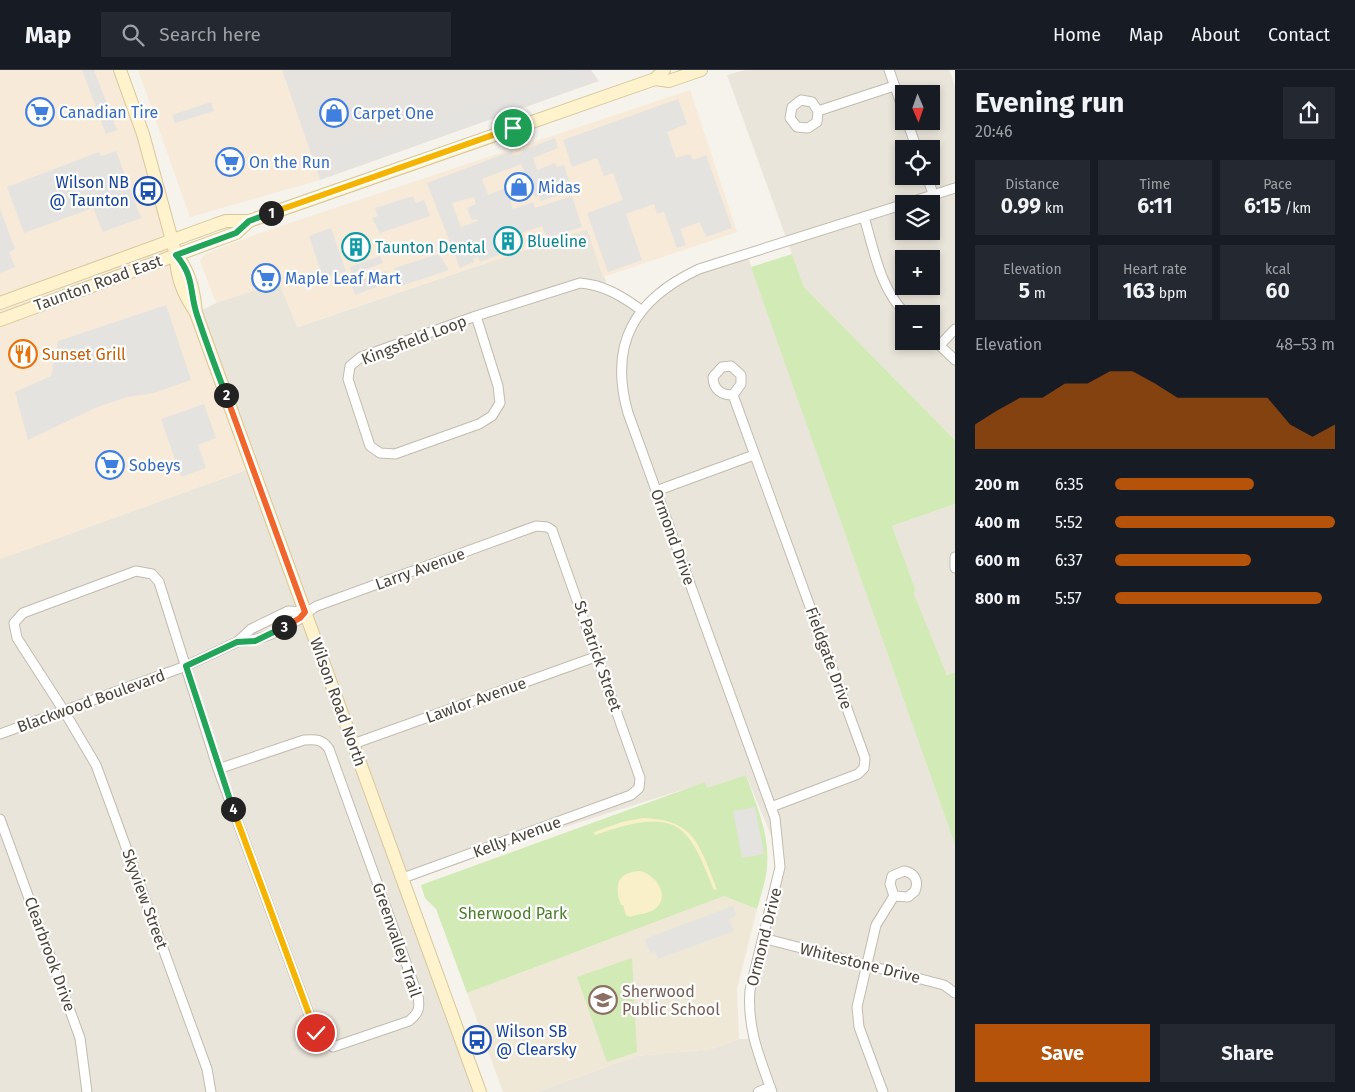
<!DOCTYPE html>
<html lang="en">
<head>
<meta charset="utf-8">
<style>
	body { margin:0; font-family:"Fira Sans",sans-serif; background:#242831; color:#f1f3f6; height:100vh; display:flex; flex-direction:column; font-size:19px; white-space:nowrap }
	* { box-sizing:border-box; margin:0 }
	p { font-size:16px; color:#9ea1a6 }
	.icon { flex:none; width:28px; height:28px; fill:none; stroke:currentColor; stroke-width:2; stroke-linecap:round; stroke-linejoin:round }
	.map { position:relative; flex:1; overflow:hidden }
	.panel { display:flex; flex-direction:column; background:#171b24; width:400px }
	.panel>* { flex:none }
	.needle { width:32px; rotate:178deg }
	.buttons { position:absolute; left:895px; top:15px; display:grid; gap:10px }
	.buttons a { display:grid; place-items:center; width:45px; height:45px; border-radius:0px; background:#171b24; box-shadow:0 2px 8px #0003; font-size:25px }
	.pin { position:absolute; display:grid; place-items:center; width:42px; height:42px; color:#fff; margin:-21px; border:2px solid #fff; border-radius:50%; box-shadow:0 1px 5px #0007 }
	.km { position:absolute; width:25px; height:25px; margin:-12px; border-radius:50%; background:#222; color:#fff; font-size:14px; line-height:25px; text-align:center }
	.round { display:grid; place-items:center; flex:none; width:52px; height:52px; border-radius:0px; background:#242831 }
	.headline { display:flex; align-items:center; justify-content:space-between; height:85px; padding:0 20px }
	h1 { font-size:28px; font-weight:700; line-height:38px }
	.figures { display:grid; grid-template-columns:repeat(3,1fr); gap:8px; height:85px; padding:5px 20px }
	.figures div { display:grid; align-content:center; border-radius:0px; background:#242831; text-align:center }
	.figures b { font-size:21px; font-weight:700 }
	.figures small { font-size:14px; font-weight:400 }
	.figures p { font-size:14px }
	.chart { height:140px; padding:10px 20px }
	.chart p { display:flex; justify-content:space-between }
	.chart svg { width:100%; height:90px; margin-top:5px; fill:#b45309; opacity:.7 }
	.button { display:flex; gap:10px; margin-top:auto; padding:10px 20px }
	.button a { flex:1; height:58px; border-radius:0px; background:#b45309; color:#fff; font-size:20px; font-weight:700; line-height:58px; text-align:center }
	.button a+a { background:#242831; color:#f1f3f6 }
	ul { padding:0 20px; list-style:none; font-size:16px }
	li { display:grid; grid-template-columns:80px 60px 1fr; align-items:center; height:38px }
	li i { height:12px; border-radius:6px; background:#b45309 }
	header { display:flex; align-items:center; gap:30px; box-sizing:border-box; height:70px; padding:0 25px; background:#171b24; border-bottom:1px solid #363941 }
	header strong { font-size:24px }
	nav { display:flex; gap:28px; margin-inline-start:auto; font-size:18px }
	.search { width:350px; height:45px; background:#242831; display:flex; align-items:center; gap:12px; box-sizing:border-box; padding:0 18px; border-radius:0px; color:#9ea1a6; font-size:19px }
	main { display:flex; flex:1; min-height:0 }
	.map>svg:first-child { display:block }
	.residential { fill:#eae5da; fill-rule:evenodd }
	.commercial { fill:#f7ead8 }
	.industrial { fill:#e6e2dd }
	.education { fill:#efe8d6 }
	.green { fill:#d2eab5 }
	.sand { fill:#f9efc9 }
	.parking { fill:#e5e3e0; fill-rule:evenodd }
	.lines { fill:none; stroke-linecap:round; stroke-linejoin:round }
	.street-casing { stroke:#c2bbae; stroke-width:11 }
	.secondary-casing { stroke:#d6c79b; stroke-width:14 }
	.street { stroke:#fff; stroke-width:9 }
	.secondary { stroke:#fff3cd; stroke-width:12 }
	.split-1-casing { stroke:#fff; stroke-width:10 }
	.split-2-casing { stroke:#fff; stroke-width:10 }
	.split-3-casing { stroke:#fff; stroke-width:10 }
	.split-4-casing { stroke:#fff; stroke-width:10 }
	.split-5-casing { stroke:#fff; stroke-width:10 }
	.split-1 { stroke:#f5b400; stroke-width:6 }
	.split-2 { stroke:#22a559; stroke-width:6 }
	.split-3 { stroke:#f0652b; stroke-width:6 }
	.split-4 { stroke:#22a559; stroke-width:6 }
	.split-5 { stroke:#f5b400; stroke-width:6 }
	.labels { text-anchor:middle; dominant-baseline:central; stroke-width:4.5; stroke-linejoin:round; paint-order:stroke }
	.shop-label { font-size:16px; fill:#366cbe; stroke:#fff; text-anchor:start }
	.transit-label { font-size:16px; fill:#164399; stroke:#fff; text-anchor:end }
	.culture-label { font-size:16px; fill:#0d838f; stroke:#fff; text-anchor:start }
	.street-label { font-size:16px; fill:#4b4439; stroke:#fff }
	.food-label { font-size:16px; fill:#c56008; stroke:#fff; text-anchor:start }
	.park-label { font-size:16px; fill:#4a7f2a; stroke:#fff }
	.education-label { font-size:16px; fill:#785e54; stroke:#fff; text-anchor:start }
</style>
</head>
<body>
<header>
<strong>Map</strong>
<div class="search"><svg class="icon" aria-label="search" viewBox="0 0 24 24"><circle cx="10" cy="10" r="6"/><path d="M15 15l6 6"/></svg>Search here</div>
<nav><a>Home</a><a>Map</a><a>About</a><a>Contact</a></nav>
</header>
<main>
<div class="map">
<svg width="955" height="1022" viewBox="0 0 955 1022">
	<rect width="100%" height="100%" fill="#f6f3ec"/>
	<g class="residential">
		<path d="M745,0H949L955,16V370L804,217L727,5ZM904,24H931V51H904ZM904,79H931V106H904ZM904,134H931V161H904ZM904,189H931V216H904ZM904,244H931V271H904Z"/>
		<path d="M587,159L609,220L641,240L684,207L747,184L955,775V1022H536L637,986L711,979L739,969H753L749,948L780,787L746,705L707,718L704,713L403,808L480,1022H0V489L252,398L196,243L216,233L279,212L298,257Z"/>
		<path d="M955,434V602L947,605L912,522L916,521L892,456Z"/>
	</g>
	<g class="commercial">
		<path d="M0,0H120L171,170L254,397L0,489Z"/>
		<path d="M138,0H282L320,110L190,147Z"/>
		<path d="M690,20L737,162L603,207L587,159L297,257L279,213L216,233L200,191L205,184L260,163Z"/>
	</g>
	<path class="industrial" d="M282,0H591L599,11L320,110Z"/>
	<path class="education" d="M724,826L757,839L737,919L739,969L711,979L637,986L536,1022H503L467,923Z"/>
	<g class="green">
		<path d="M792,184L804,217L955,370V434L892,456L916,521L913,522L947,605L955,602V775L751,197Z"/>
		<path d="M746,705C756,735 770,764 767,797C766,811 761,825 757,839L724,826L467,923L436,839L425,828L421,815L705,712L707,718Z"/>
		<path d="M632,888L637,982L607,992L577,907Z"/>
	</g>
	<g class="sand">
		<path d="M643,748C696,750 699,775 717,819L714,820C706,802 699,779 686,765C665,739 620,757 595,765L594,762L622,752Z"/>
		<path d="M640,801C655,804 671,826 656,838C648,845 639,843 630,847L626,845L623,835H621C614,816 617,802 640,801Z"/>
	</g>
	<g class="parking">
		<path d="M82,0H94L117,60L106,64Z"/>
		<path d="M573,0H585L589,11L377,89L376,86L338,100L329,77L368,63L372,73Z"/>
		<path d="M678,29L687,54L667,62L676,88L690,84L693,90L706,85L732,158L706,167L700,152L680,159L686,175L677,178L664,142L657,144L654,134L626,144L642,190L608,202L587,143L623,130L613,103L604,106L597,88L572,97L563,70Z"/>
		<path d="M211,32L214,41L175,53L172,45Z"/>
		<path d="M555,68L558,78L533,88L537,100L555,93L557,97L564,95L572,120L541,131L539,126L535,127L521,94L482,109L488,125L506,118L513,139L533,132L535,138L572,126L582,157L547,168L542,156L519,164L520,167L496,175L499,185L480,192L478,187L473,189L474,192L460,198L427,113L512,81L513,85H518L523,82V80ZM474,127L476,134L467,138L472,150L477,149L478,151L461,157L452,133Z"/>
		<path d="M116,81L141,148L103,162L93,138L24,163L7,117L99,82L101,86Z"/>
		<path d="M413,126L416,133L424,130L430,146L380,163L372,148L378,146L375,138Z"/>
		<path d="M0,139L15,179L9,182L15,197L0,203Z"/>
		<path d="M331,158L346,201L323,208L309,166Z"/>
		<path d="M439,184L449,200L401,216L394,198Z"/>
		<path d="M380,186L383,193L352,204L350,197Z"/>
		<path d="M386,201L390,212L355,225L351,214Z"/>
		<path d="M166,235L191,310L154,323L127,327L95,338L28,370L15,322L51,306L58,271Z"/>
		<path d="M204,334L216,368L198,375L206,398L181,407L161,349Z"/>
		<path d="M755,737L764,784L742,788L733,741Z"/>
		<path d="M733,836L736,846L729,849L734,861L658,889L655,881L650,883L645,869Z"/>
	</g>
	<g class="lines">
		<defs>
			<g id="street">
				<path d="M889,0L904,42"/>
				<path d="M818,41L812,32L801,30L792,37L790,48L797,57L808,58L817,52L818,41L894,16"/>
				<path d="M907,51L917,79"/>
				<path d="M927,106L933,124"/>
				<path d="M864,147C874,180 880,219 906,244"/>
				<path d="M476,246L498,316L500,333L492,346L479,354L395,384L380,383L370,376L348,309L350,296L361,287L476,246L580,213C604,215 622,226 641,240"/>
				<path d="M931,267L955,290"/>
				<path d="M940,275L955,259"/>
				<path d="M733,325C722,325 713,320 713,307L722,297L731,296L741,305V314L733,325L865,688L864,698L858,704L771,737"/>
				<path d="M656,421L754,385"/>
				<path d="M955,487V498"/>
				<path d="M237,572C258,571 280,562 298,550C305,545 309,540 317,536L536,456L547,457L552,460L640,708L639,718L631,725L403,808"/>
				<path d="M0,664L186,596L237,572L251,559L288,541L305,542"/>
				<path d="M353,674L598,586"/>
				<path d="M0,749L80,968L87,1022"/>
				<path d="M763,868L944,915L955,923"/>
				<path d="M211,1022L207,999L96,695L64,641L17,568L14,553L23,543L136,501L152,504L159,512L218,699L316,963L333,977L409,951C419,943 420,938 418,926L329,679C322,669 316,669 304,670L218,699"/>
				<path d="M758,1022L770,1017"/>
				<path d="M772,1022C759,986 747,958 750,920L780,797L775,748L628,343C608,273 635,229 699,199L955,118"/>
				<path d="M883,1022L859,957L857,937L876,855L894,826L908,827L915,821C919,811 915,803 904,801L892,806L890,814L894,826"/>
			</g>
			<g id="secondary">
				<path d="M120,0L143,64L176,185C176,206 183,224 195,241"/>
				<path d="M655,9L669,11L701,0"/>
				<path d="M176,185C190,202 194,221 196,243L480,1022"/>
				<path d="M0,233L217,154L226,151H249L655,9L664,0"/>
				<path d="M0,250L236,163L249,151"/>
			</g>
		</defs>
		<use href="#street" class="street-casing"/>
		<use href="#secondary" class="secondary-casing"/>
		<use href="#street" class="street"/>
		<use href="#secondary" class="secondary"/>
	</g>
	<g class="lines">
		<defs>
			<path id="split-1" d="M271,143L513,58"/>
			<path id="split-2" d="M226,325C216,299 206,272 197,245C189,221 195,207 176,185L236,163L249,151L271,143"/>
			<path id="split-3" d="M226,325L305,542L300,548L284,557"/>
			<path id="split-4" d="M233,739L186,596L237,572L255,571L284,557"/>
			<path id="split-5" d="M233,739L316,963"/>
		</defs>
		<use href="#split-1" class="split-1-casing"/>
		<use href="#split-2" class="split-2-casing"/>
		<use href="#split-3" class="split-3-casing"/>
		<use href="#split-4" class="split-4-casing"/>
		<use href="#split-5" class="split-5-casing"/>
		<use href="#split-1" class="split-1"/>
		<use href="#split-2" class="split-2"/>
		<use href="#split-3" class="split-3"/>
		<use href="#split-4" class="split-4"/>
		<use href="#split-5" class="split-5"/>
	</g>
	<defs>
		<symbol id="supermarket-ring" viewBox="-11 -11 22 22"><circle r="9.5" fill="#fff" stroke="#3f7fe0" stroke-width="1.5"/><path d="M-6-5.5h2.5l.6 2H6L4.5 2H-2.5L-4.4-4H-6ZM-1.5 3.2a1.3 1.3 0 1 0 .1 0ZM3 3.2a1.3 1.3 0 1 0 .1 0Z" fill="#3f7fe0"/></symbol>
		<symbol id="shop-ring" viewBox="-11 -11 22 22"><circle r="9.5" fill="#fff" stroke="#3f7fe0" stroke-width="1.5"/><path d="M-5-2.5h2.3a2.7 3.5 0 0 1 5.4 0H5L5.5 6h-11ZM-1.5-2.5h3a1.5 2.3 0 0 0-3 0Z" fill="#3f7fe0"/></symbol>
		<symbol id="bus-ring" viewBox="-11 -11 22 22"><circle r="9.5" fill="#fff" stroke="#1a4fb4" stroke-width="1.5"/><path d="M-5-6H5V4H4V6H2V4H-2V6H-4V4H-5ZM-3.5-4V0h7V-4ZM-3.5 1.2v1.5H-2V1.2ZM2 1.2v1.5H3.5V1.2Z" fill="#1a4fb4"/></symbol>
		<symbol id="building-ring" viewBox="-11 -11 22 22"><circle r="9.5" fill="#fff" stroke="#0f9aa8" stroke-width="1.5"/><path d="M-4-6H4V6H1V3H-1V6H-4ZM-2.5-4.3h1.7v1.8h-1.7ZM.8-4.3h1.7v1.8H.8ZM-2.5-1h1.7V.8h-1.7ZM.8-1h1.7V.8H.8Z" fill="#0f9aa8"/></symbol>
		<symbol id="restaurant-ring" viewBox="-11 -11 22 22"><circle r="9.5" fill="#fff" stroke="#e8710a" stroke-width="1.5"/><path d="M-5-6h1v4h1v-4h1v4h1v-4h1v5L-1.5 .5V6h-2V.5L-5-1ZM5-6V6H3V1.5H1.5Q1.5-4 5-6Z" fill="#e8710a"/></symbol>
		<symbol id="school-ring" viewBox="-11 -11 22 22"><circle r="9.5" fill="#fff" stroke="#8d6e63" stroke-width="1.5"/><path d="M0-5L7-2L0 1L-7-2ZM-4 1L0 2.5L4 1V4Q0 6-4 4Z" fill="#8d6e63"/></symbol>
	</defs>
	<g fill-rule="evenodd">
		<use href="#supermarket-ring" x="24" y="26" width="32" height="32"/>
		<use href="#shop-ring" x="318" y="27" width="32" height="32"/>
		<use href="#supermarket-ring" x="214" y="76" width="32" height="32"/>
		<use href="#shop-ring" x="503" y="101" width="32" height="32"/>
		<use href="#bus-ring" x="132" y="105" width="32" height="32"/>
		<use href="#building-ring" x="492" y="155" width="32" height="32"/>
		<use href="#building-ring" x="340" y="161" width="32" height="32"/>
		<use href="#supermarket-ring" x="250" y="192" width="32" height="32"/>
		<use href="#restaurant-ring" x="7" y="268" width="32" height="32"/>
		<use href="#supermarket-ring" x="94" y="379" width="32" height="32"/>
		<use href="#school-ring" x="587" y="914" width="32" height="32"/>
		<use href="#bus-ring" x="461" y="954" width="32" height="32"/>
	</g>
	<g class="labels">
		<g class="shop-label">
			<text x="59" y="42">Canadian Tire</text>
			<text x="353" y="43">Carpet One</text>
			<text x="249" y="92">On the Run</text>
			<text x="538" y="117">Midas</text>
			<text x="285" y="208">Maple Leaf Mart</text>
			<text x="129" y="395">Sobeys</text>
		</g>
		<g class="transit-label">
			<text x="129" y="112">Wilson NB<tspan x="129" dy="18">@ Taunton</tspan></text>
			<text x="496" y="961" text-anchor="start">Wilson SB<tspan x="496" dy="18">@ Clearsky</tspan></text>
		</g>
		<g class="culture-label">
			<text x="527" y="171">Blueline</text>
			<text x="375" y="177">Taunton Dental</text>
		</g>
		<g class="street-label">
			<text transform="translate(98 213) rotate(-20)">Taunton Road East</text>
			<text transform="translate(414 270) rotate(-21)">Kingsfield Loop</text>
			<text transform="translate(673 467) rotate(70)">Ormond Drive</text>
			<text transform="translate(420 499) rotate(-20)">Larry Avenue</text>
			<text transform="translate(598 586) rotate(71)">St Patrick Street</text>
			<text transform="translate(829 588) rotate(70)">Fieldgate Drive</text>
			<text transform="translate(476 630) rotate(-20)">Lawlor Avenue</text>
			<text transform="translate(91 631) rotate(-20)">Blackwood Boulevard</text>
			<text transform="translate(338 632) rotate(70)">Wilson Road North</text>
			<text transform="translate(517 767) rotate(-20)">Kelly Avenue</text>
			<text transform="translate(145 829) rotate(70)">Skyview Street</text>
			<text transform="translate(764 867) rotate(-76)">Ormond Drive</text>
			<text transform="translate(397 870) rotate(71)">Greenvalley Trail</text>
			<text transform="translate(50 884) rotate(70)">Clearbrook Drive</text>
			<text transform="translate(860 893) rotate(14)">Whitestone Drive</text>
		</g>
		<g class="food-label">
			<text x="42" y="284">Sunset Grill</text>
		</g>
		<g class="park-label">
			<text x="513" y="843">Sherwood Park</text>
		</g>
		<g class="education-label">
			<text x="622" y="921">Sherwood<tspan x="622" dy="18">Public School</tspan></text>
		</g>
	</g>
</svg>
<div class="buttons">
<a><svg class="needle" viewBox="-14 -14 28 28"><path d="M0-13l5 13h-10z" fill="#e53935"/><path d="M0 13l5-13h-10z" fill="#9ea1a6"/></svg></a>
<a><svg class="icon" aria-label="locate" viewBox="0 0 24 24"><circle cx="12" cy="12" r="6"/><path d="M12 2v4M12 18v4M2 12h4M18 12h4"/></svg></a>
<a><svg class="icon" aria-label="layers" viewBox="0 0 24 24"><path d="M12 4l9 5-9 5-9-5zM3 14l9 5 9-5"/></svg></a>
<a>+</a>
<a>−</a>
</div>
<div class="pin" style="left:513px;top:58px;background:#1e9e55"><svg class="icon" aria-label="arrive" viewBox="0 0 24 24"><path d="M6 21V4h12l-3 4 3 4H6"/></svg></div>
<div class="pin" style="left:316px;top:963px;background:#d93025"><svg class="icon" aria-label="check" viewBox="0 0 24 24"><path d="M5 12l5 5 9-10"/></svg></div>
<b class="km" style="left:271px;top:143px">1</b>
<b class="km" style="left:226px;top:325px">2</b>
<b class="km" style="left:284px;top:557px">3</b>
<b class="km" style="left:233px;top:739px">4</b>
</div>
<section class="panel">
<div class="headline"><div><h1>Evening run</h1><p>20:46</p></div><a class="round"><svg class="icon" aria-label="share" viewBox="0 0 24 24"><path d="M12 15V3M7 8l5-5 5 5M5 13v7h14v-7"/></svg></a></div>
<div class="figures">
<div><p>Distance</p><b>0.99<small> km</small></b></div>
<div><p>Time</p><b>6:11</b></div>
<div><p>Pace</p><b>6:15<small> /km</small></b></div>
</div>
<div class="figures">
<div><p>Elevation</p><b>5<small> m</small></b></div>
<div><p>Heart rate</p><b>163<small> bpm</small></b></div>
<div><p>kcal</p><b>60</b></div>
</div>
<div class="chart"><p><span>Elevation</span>48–53 m</p>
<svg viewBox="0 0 160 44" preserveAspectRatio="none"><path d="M0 44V32L10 25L20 19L30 19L40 12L50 12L60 6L70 6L80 12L90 19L100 19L110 19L120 19L130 19L140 32L150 38L160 32V44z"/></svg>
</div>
<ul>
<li><b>200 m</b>6:35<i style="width:63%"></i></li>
<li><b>400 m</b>5:52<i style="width:100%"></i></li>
<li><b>600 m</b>6:37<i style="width:62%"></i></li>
<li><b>800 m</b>5:57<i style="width:94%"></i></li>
</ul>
<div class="button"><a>Save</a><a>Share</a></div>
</section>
</main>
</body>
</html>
